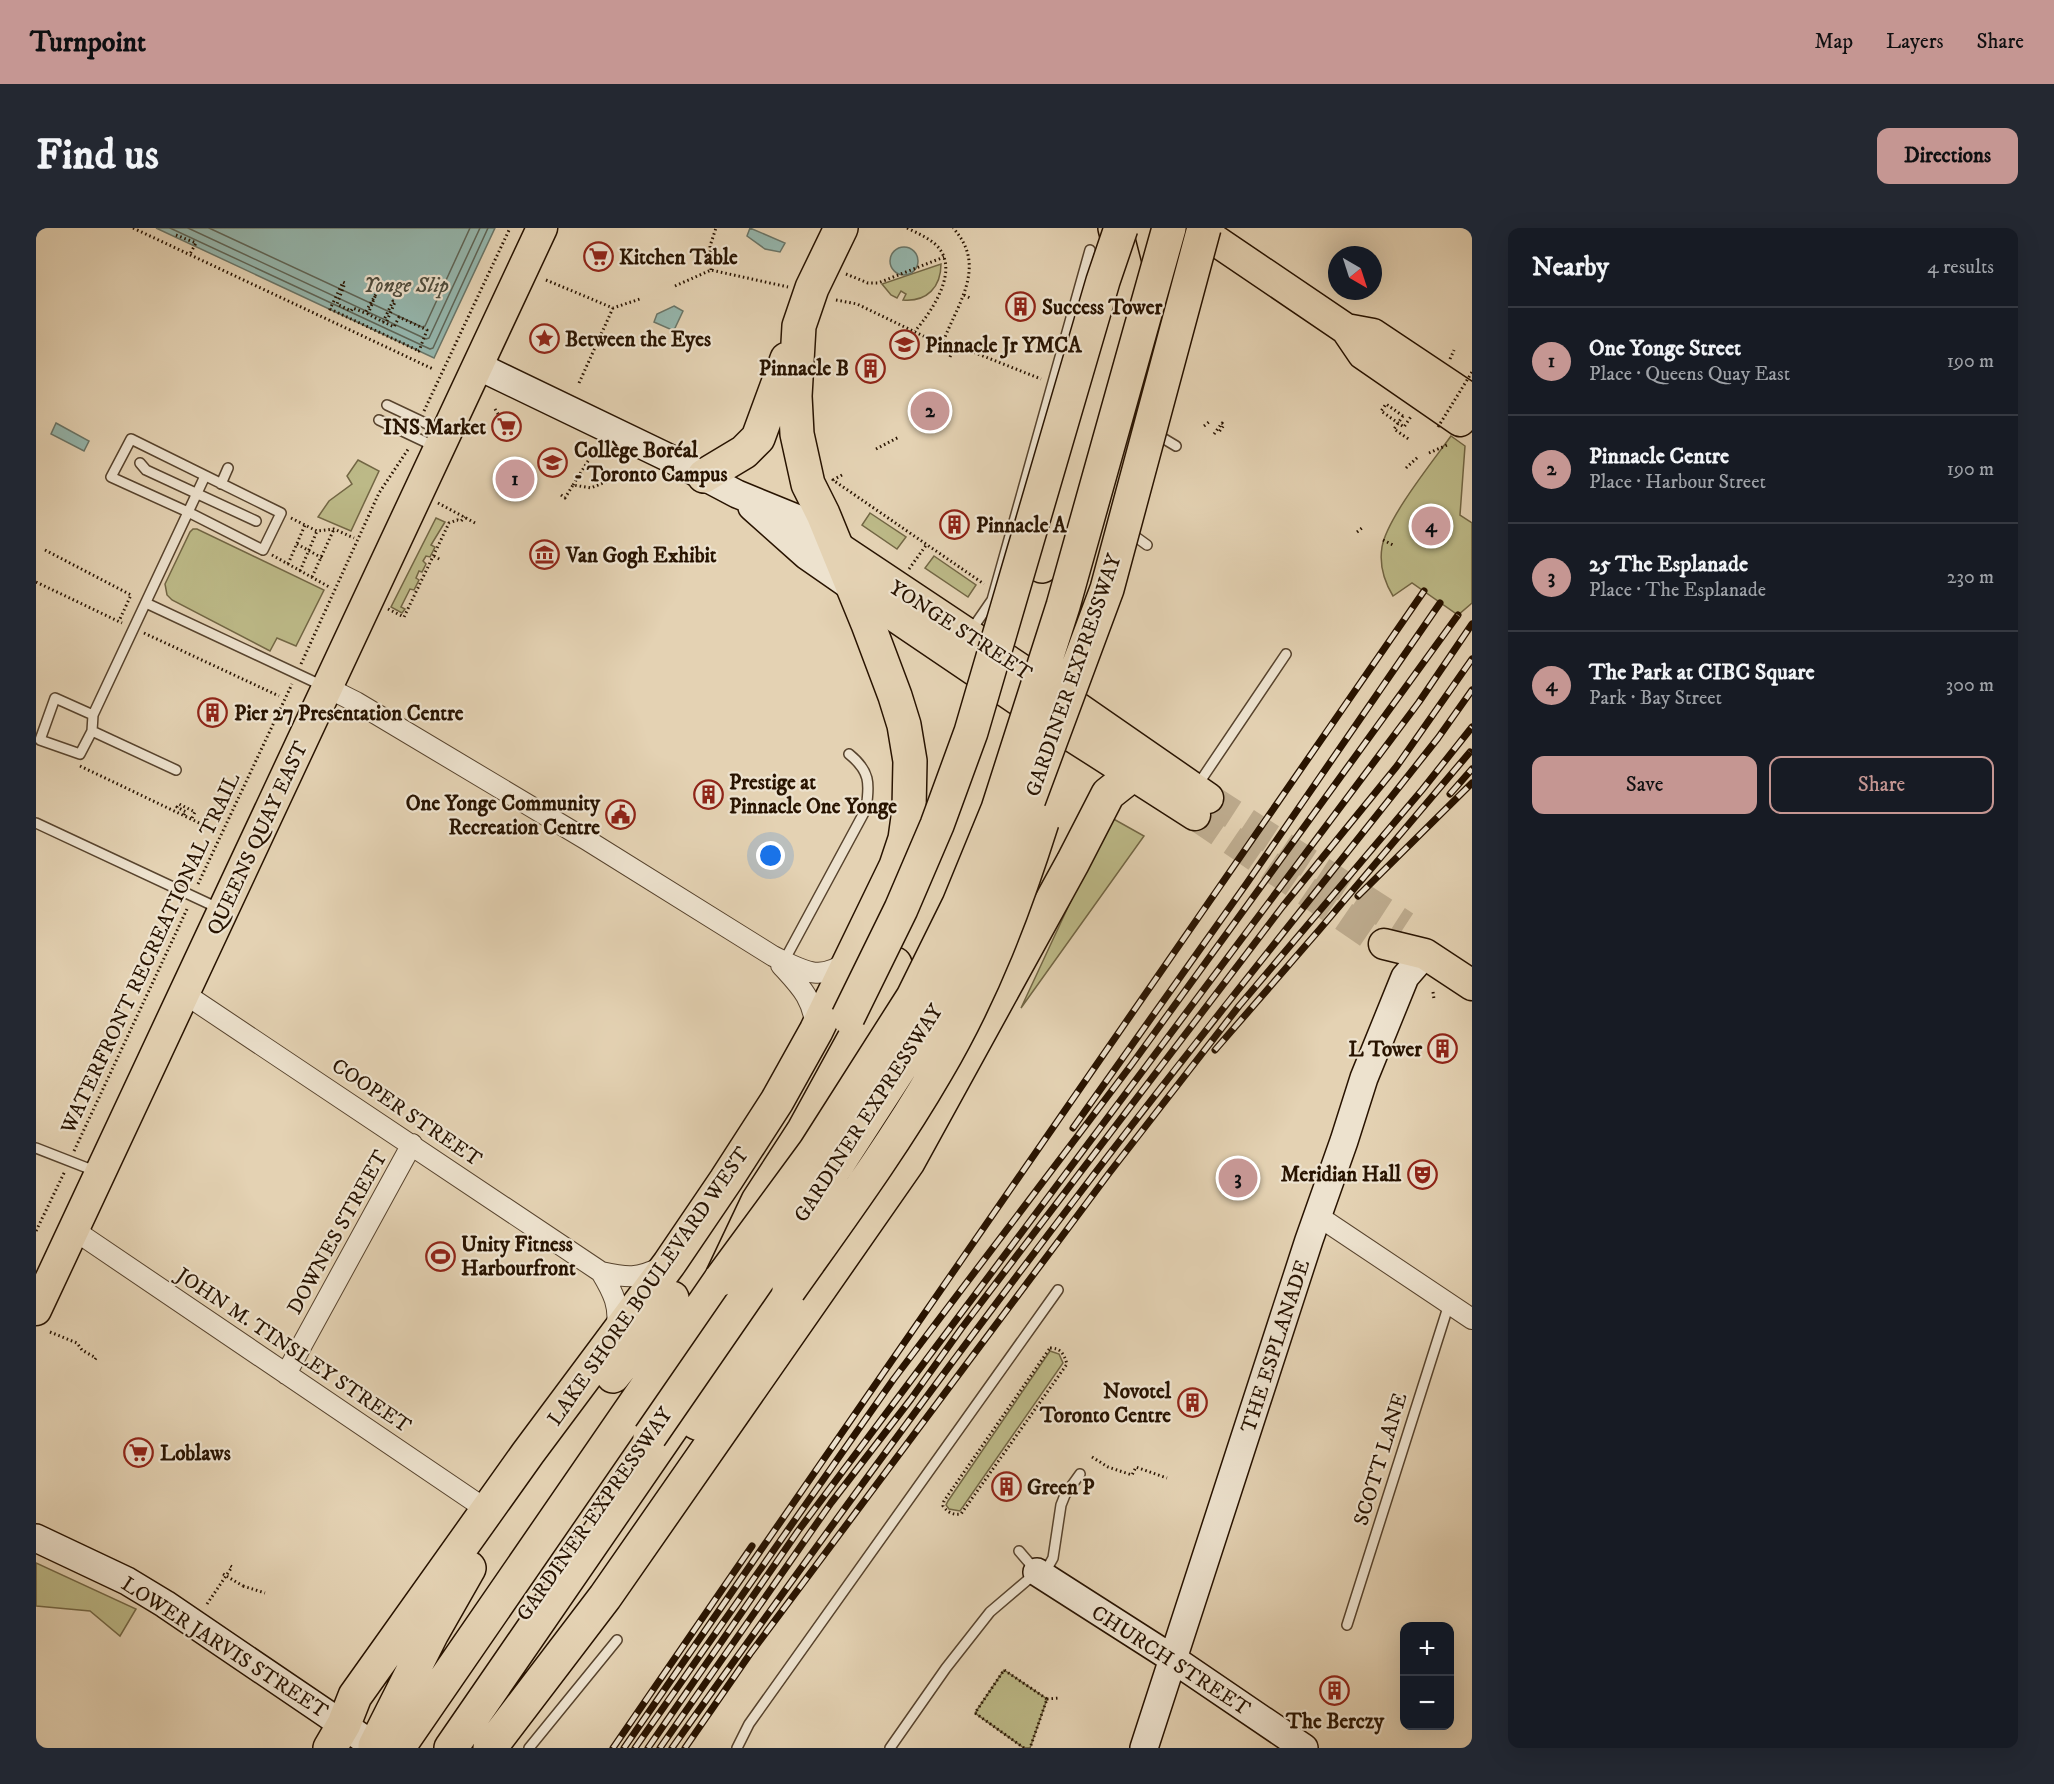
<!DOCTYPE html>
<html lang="en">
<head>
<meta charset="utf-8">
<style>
  body { margin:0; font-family:"IM FELL DW Pica",serif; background:#242831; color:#f1f3f6 }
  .controls { position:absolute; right:18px; bottom:18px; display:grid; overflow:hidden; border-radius:12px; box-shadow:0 6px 24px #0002 }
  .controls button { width:54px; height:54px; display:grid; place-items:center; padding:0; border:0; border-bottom:2px solid #363941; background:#171b24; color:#f1f3f6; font:30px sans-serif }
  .compass { position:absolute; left:1292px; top:18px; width:54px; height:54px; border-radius:50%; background:#171b24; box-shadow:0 6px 24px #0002; rotate:141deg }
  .you { position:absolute; left:735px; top:628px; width:21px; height:21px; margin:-15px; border:4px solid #fff; border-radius:50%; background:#1a73e8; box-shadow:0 0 0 9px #1a73e833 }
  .badge { display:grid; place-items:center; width:39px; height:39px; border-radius:50%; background:#c59692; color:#111; font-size:20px; font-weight:700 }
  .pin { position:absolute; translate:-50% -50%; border:3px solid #fff; box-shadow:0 2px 6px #0006 }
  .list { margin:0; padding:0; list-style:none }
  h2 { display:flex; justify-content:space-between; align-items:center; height:78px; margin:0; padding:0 24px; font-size:26px }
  h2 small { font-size:20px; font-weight:400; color:#9ea1a6 }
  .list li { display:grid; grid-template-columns:39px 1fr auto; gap:18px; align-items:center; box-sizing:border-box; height:108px; padding:0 24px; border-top:2px solid #363941 }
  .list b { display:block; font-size:22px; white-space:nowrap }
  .list p { margin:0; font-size:20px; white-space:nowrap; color:#9ea1a6 }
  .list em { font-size:20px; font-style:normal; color:#9ea1a6 }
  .actions { display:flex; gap:12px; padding:18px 24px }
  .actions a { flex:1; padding:14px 0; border:2px solid #c59692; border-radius:12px; text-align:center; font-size:21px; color:#c59692 }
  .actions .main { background:#c59692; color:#111 }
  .map { position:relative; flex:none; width:1436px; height:1520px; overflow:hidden; border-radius:12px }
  header { display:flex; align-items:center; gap:36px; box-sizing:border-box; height:84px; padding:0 30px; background:#c59692; color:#111 }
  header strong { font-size:28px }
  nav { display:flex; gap:33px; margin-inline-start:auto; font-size:21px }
  .intro { display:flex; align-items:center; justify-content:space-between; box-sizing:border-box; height:144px; padding:0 36px }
  h1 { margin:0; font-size:42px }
  .button { padding:15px 27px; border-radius:12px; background:#c59692; color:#111; font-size:21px; font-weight:700 }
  main { display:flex; gap:36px; padding:0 36px }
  aside { flex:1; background:#171b24; border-radius:12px; box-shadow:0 6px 24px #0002 }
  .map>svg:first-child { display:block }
</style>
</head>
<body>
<header>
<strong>Turnpoint</strong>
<nav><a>Map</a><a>Layers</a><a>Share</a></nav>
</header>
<div class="intro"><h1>Find us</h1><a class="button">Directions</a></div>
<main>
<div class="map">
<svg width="1436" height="1520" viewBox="0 0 1436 1520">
  <rect width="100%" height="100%" fill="#e4d2b3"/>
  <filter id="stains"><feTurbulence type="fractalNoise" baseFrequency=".00333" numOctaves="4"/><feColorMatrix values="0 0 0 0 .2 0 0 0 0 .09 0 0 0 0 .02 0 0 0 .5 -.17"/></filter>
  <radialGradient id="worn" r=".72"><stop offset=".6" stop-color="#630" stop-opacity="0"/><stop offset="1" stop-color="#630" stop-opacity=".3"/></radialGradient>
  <path fill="#bcb987" stroke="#726644" stroke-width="1.5" d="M 905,36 C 905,59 891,74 867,72 L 870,66 L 865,63 L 861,70 L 855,67 L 846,56 Z
    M 1415,208 L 1429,218 L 1424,287 L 1436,295 L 1436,375 L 1422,387 L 1376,355 L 1357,368 C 1348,353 1343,337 1346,319 C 1351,290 1397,233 1415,208 Z
    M 322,232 L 343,243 L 315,303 L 282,289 L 293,273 L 316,256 L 311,248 Z
    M 834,285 L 870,309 L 861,321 L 826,297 Z
    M 400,290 L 409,294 L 395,317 L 399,319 L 394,329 L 390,328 L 387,333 L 390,336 L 386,344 L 383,343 L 380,350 L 383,352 L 378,362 L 374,361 L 365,379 L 369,381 L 366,385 L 355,379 Z
    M 157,301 L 161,301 L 288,362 L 260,418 L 241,410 L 234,423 L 136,372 L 131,367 L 129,356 L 154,304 Z
    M 898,328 L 940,357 L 932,369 L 889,340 Z
    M 1074,589 L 1108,608 L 985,780 Z
    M 1014,1123 L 1023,1126 L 1027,1135 L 924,1283 L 913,1281 L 910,1277 L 912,1273 Z
    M 0,1335 L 100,1381 L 84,1408 L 54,1383 L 0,1378 Z
    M 968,1442 L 1011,1471 L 994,1520 L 988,1520 L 939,1485 Z"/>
  <path fill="#95b7ae" stroke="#697568" stroke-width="1.5" d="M 120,0 L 459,0 L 398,130 Z
    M 714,0 L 749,15 L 744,24 L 729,21 L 711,8 Z
    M854 33a14 14 0 1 1 28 0a14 14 0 1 1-28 0Z
    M 638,78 L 647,83 L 639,100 L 636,102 L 618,94 L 621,86 Z
    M 20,195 L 53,213 L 48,223 L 15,206 Z"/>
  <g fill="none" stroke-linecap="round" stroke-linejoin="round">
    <path stroke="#5e6557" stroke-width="1.5" d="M 134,0 L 394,121 L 397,120 L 452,0
      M 152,0 L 390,111 L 393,110 L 444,0
      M 173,0 L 386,99 L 389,98 L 434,0"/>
    <path stroke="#beac8f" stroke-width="30" stroke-dasharray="30 15" stroke-linecap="butt" d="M 1172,570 L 1369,698
      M 1159,587 L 1348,716"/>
    <defs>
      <path id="lane" d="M 351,177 L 406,203
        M 343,192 L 400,219
        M 1120,206 L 1140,218
        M 95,211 L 245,285 L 227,322 L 152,284 L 75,249 Z
        M 104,235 L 110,242 L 220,293
        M 185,256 L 192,240
        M 1093,304 L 1111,317
        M 110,375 L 287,458
        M 934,404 L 956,372 L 1054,22
        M 57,487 L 19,470 L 4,512 L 44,526 L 56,503 L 57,487 L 169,248
        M 56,503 L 140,542
        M 1161,558 L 1250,426
        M 0,595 L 182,680
        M 748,733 L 830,581 C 834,555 834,543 813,526
        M 0,920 L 59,943
        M 1008,1346 L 1017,1330 L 1025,1277 L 1029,1267 L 1044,1246
        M 1311,1397 L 1413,1076
        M 493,1520 L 581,1412
        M 701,1520 L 713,1496 L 1022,1062
        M 854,1520 L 910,1440 L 954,1384 L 1001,1344 L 983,1323"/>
      <path id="street" d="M 290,459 L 320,474 L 551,612 L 737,728 C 766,742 783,755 812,733
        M 745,737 C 765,759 777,770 780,801
        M 149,766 L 565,1044 C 592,1050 601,1051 626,1039
        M 1282,988 L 1436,1091
        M 38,1002 L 451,1282
        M 565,1044 C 577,1064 585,1079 580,1103
        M 250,1146 L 376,916"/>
      <path id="secondary" d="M 442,138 L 631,229 L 701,266 L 767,293 L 800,318
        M 716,279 L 771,328 L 817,360
        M 0,1310 L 91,1353 L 129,1376 L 341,1520
        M 1001,1344 L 1137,1431 L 1268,1520
        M 1108,1520 L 1273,1012 L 1308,913 L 1328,850 L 1369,749 L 1389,726"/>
      <path id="primary" d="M 1161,0 L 1310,101 L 1327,126 L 1424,193
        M 1310,101 L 1337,106 L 1436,172
        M 800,318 L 1019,464 L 1172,570
        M 817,360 L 1034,507 L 1159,587
        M 1348,716 L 1389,726 L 1436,757
        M 0,1082 L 506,0"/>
      <path id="highway" d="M 668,248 L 708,224 L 722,210 L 751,131
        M 1006,338 L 1048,203 L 1088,65 L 1089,39 L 1079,0
        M 1024,449 L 1064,313 L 1150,0
        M 577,1148 L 607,1111 L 636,1070
        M 661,1195 L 753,1062
        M 339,1518 L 396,1405 L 433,1340
        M 294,1520 L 308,1496 L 319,1468 L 492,1225 L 633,1036 L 690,952 L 741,873 L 780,803 L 860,638 L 869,611 L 873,582 L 874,533 L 868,497 L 859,468 L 832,396 L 787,286 L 772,256 L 761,206 L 759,168 L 763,98 L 776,60 L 805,0
        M 362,1520 L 685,1051 L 722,973 L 768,902 L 859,736
        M 415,1520 L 645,1186
        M 454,1520 L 569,1369 L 872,934 L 1037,634 L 1072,566 L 1096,547"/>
    </defs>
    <use href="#lane" stroke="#57432d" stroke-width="12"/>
    <use href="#street" stroke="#57432d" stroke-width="22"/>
    <use href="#secondary" stroke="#281300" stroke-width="30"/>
    <use href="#primary" stroke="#281300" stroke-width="33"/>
    <use href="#highway" stroke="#281300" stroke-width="36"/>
    <path stroke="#281300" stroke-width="3" stroke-dasharray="1.5 3" stroke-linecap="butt" d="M 97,0 L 397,141
      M 871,0 C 881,5 891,9 899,16 C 926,40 896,83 879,103
      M 140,7 L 160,15 L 154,26
      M 675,42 L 674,18 L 680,0
      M 810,46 L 832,55 L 842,55 L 908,29
      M 510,52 L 577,80 L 604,71
      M 639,58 L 675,42 L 752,59
      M 928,67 L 934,70
      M 800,72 L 821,76 L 906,117 L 937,124 L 1005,151
      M 906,117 C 920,77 953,39 917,0
      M 382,123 L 383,123 L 391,102 L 363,89 L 358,99 L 350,95 L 359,74 L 357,73 L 347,94 L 332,86 L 340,66 L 329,85 L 317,80 L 315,83 L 301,76 L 309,55 L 307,54 L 294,81 L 383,123
      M 914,129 L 918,120
      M 1414,131 L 1418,122
      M 543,155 L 577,80
      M 459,181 L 462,186
      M 388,183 L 474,0
      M 1367,188 L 1350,176 L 1345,183 L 1368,199 L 1376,187
      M 1367,188 L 1358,201 L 1374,212
      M 1168,198 L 1173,194
      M 1178,206 L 1186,195 L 1188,197 L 1183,204
      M 840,221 L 863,209
      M 1393,225 L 1411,217
      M 1370,240 L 1383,228
      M 806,247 L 797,252 L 948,356
      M 537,257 L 557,225
      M 525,267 L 529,270 L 537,257 L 555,260 L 596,243
      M 402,275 L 441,296
      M 255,290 L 281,303 L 298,301 L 318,310
      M 1321,304 L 1326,300
      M 1347,312 L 1357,317
      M 261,316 L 286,330
      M 9,322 L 95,367 L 83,393
      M 236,327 L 295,360
      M 398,328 L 405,332
      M 252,336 L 269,297
      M 873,341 L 891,316
      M 264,343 L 281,303
      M 276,349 L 298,301
      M 0,354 L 86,395
      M 352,381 L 368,389 L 413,295 L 421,292 L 425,293 L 429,289
      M 108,405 L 243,468
      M 265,436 L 343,265 L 373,220
      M 44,538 L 180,603
      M 148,587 L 150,584 L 141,579 L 143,576 L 159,584 L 156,590
      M 162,656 L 256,456
      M 1397,764 L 1398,771
      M 38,923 L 152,679
      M 0,1003 L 29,943
      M 14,1104 L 41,1115 L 46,1122 L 60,1130 L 58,1133
      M 1014,1120 C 1025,1120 1028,1126 1031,1136 L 925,1286 C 917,1287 912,1285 907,1278 L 908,1273 Z
      M 1056,1229 L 1072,1239 L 1096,1247 L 1100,1239 L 1131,1250
      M 207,1358 L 229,1365
      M 171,1376 L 196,1339 L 193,1337
      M 1011,1471 L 1023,1470
      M 988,1520 L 939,1485 L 968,1442 L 1011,1471 L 994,1520"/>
    <use href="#lane" stroke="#ede2ce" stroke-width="9"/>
    <use href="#street" stroke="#ede2ce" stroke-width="20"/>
    <use href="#secondary" stroke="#ede2ce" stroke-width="27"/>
    <use href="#primary" stroke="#e4d2b3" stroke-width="30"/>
    <use href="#highway" stroke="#e4d2b3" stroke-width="33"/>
    <defs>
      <path id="rail" d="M 1414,566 L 1436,541
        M 1322,668 L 1436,555
        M 1179,822 L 1284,701 L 1434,524
        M 1037,900 L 1211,655 L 1404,375
        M 577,1520 L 716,1318
        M 588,1520 L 1388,363
        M 599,1520 L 857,1152 L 1096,836 L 1422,387
        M 612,1520 L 762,1303 L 1383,474 L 1436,396
        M 624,1520 L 795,1275 L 875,1171 L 925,1101 L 1247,678 L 1361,538 L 1436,431
        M 636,1520 C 769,1333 904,1148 1043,966 C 1160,812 1282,662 1402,510 L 1436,462
        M 649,1520 L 714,1426 L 1074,944 L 1203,778 L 1386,562 L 1436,499"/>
    </defs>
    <use href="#rail" stroke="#281300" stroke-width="7"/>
    <use href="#rail" stroke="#ede2ce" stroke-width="4.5" stroke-dasharray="14" stroke-linecap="butt"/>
    <defs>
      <path id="highway-bridge" d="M 812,789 L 865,681 L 901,597 L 935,504 L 1067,53 L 1085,0
        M 685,1051 L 779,923 L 877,769 L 923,676 L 962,581 L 1027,378 L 1133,0
        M 753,1062 C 804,990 857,918 901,842 C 947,764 979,679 1006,594
        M 614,1208 L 801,937 L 898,787 L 974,622 L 1071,361 L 1168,0"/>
    </defs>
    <use href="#highway-bridge" stroke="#281300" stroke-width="36" stroke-linecap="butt"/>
    <path stroke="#281300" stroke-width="3" stroke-dasharray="1.5 3" stroke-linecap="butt" d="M 1402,199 L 1436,144
      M 187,1346 L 207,1358"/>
    <use href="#highway-bridge" stroke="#e4d2b3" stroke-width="33"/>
  </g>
  <defs>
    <symbol id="supermarket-ring" viewBox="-11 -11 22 22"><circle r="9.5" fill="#ede2ce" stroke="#8f2418" stroke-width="1.5"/><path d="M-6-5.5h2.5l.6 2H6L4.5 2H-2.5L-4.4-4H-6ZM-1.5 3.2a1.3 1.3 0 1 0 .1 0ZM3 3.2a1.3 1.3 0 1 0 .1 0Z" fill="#8f2418"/></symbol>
    <symbol id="building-ring" viewBox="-11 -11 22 22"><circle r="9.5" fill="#ede2ce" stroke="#8f2418" stroke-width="1.5"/><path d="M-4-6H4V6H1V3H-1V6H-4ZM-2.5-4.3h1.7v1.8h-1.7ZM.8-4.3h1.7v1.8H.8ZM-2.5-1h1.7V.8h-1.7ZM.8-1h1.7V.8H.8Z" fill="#8f2418"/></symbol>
    <symbol id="sight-ring" viewBox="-11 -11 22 22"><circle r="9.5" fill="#ede2ce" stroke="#8f2418" stroke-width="1.5"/><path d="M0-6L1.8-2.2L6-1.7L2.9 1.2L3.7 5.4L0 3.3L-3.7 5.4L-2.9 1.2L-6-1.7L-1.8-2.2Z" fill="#8f2418"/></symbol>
    <symbol id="school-ring" viewBox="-11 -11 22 22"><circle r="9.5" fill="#ede2ce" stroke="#8f2418" stroke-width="1.5"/><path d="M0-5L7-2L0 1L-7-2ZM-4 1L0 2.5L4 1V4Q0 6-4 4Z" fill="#8f2418"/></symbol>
    <symbol id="university-ring" viewBox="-11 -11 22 22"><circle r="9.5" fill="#ede2ce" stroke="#8f2418" stroke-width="1.5"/><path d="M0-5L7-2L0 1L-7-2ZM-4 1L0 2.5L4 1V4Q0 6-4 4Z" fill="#8f2418"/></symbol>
    <symbol id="museum-ring" viewBox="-11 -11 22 22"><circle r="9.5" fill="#ede2ce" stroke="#8f2418" stroke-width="1.5"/><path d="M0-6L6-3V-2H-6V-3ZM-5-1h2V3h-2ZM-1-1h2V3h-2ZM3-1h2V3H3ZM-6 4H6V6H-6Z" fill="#8f2418"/></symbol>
    <symbol id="civic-ring" viewBox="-11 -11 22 22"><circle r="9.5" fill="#ede2ce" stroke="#8f2418" stroke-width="1.5"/><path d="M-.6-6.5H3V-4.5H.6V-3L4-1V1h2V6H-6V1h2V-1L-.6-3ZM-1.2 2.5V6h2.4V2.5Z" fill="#8f2418"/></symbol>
    <symbol id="theatre-ring" viewBox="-11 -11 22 22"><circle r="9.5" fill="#ede2ce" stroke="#8f2418" stroke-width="1.5"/><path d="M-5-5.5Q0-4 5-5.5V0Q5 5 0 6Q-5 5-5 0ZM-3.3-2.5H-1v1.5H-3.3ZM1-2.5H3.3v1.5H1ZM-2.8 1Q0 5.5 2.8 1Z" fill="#8f2418"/></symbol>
    <symbol id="stadium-ring" viewBox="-11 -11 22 22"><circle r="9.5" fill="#ede2ce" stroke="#8f2418" stroke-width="1.5"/><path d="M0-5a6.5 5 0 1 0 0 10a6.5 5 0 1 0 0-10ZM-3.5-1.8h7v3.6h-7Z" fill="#8f2418"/></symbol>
  </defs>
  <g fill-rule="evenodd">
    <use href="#supermarket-ring" x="546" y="12" width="33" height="33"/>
    <use href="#building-ring" x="968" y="62" width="33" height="33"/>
    <use href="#sight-ring" x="492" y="94" width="33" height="33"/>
    <use href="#school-ring" x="852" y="100" width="33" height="33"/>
    <use href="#building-ring" x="818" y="124" width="33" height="33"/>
    <use href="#supermarket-ring" x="454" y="182" width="33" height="33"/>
    <use href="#university-ring" x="500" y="218" width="33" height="33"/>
    <use href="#building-ring" x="902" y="280" width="33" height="33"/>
    <use href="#museum-ring" x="492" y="310" width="33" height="33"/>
    <use href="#building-ring" x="160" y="468" width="33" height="33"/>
    <use href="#building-ring" x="656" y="550" width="33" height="33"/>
    <use href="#civic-ring" x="568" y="570" width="33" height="33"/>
    <use href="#building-ring" x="1390" y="804" width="33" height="33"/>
    <use href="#theatre-ring" x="1370" y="930" width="33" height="33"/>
    <use href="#stadium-ring" x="388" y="1012" width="33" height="33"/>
    <use href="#building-ring" x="1140" y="1158" width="33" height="33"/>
    <use href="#supermarket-ring" x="86" y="1208" width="33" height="33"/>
    <use href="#building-ring" x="954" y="1242" width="33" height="33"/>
    <use href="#building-ring" x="1282" y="1446" width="33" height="33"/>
  </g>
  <g text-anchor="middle" stroke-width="4.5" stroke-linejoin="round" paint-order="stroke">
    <g font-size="21" font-weight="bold" fill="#281300" stroke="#ede2ce" text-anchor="start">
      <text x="583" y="36">Kitchen Table</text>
      <text x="1006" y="86">Success Tower</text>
      <text x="529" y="118">Between the Eyes</text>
      <text x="889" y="124">Pinnacle Jr YMCA</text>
      <text x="813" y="147" text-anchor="end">Pinnacle B</text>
      <text x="450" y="206" text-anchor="end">INS Market</text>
      <text x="538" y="229">Collège Boréal<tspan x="538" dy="24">- Toronto Campus</tspan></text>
      <text x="940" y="304">Pinnacle A</text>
      <text x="530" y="334">Van Gogh Exhibit</text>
      <text x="198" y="492">Pier 27 Presentation Centre</text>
      <text x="693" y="561">Prestige at<tspan x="693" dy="24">Pinnacle One Yonge</tspan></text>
      <text x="564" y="582" text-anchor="end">One Yonge Community<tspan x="564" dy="24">Recreation Centre</tspan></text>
      <text x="1386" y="828" text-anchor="end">L Tower</text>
      <text x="1365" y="953" text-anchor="end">Meridian Hall</text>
      <text x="425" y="1023">Unity Fitness<tspan x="425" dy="24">Harbourfront</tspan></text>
      <text x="1135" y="1170" text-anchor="end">Novotel<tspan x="1135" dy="24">Toronto Centre</tspan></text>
      <text x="124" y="1232">Loblaws</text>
      <text x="991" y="1266">Green P</text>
      <text x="1299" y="1500" text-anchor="middle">The Berczy</text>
    </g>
    <g font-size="21" fill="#281300" stroke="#ede2ce">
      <text transform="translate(925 402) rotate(33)" y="7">YONGE STREET</text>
      <text transform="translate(1037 447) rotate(-71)" y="7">GARDINER EXPRESSWAY</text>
      <text transform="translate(221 610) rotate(-65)" y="7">QUEENS QUAY EAST</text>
      <text transform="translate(114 725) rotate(-65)" y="7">WATERFRONT RECREATIONAL TRAIL</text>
      <text transform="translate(371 884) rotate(34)" y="7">COOPER STREET</text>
      <text transform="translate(832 885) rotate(-57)" y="7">GARDINER EXPRESSWAY</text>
      <text transform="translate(301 1004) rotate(-61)" y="7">DOWNES STREET</text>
      <text transform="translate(612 1058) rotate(-55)" y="7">LAKE SHORE BOULEVARD WEST</text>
      <text transform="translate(1239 1118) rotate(-72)" y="7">THE ESPLANADE</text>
      <text transform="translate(258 1122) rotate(34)" y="7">JOHN M. TINSLEY STREET</text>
      <text transform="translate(1344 1231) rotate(-73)" y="7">SCOTT LANE</text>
      <text transform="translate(558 1286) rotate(-55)" y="7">GARDINER EXPRESSWAY</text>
      <text transform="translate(189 1419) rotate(33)" y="7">LOWER JARVIS STREET</text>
      <text transform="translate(1135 1432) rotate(33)" y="7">CHURCH STREET</text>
    </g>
    <g font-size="22" font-style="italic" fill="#4e4c3d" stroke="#ede2ce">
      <text x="370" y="64">Yonge Slip</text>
    </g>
  </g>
  <rect width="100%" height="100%" filter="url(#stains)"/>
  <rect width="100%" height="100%" fill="url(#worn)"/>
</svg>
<div class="controls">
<button>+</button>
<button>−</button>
</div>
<svg class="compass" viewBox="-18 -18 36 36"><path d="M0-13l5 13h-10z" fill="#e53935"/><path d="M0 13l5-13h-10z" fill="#9ea1a6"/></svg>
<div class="you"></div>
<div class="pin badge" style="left:479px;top:251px">1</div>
<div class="pin badge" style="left:894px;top:183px">2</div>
<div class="pin badge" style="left:1202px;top:950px">3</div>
<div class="pin badge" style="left:1395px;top:298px">4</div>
</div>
<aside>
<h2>Nearby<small>4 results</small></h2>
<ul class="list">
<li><span class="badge">1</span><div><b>One Yonge Street</b><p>Place · Queens Quay East</p></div><em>190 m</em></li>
<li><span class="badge">2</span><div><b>Pinnacle Centre</b><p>Place · Harbour Street</p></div><em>190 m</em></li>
<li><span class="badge">3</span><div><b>25 The Esplanade</b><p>Place · The Esplanade</p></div><em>230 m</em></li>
<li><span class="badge">4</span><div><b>The Park at CIBC Square</b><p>Park · Bay Street</p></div><em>300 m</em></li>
</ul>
<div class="actions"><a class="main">Save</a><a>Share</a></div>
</aside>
</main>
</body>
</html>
